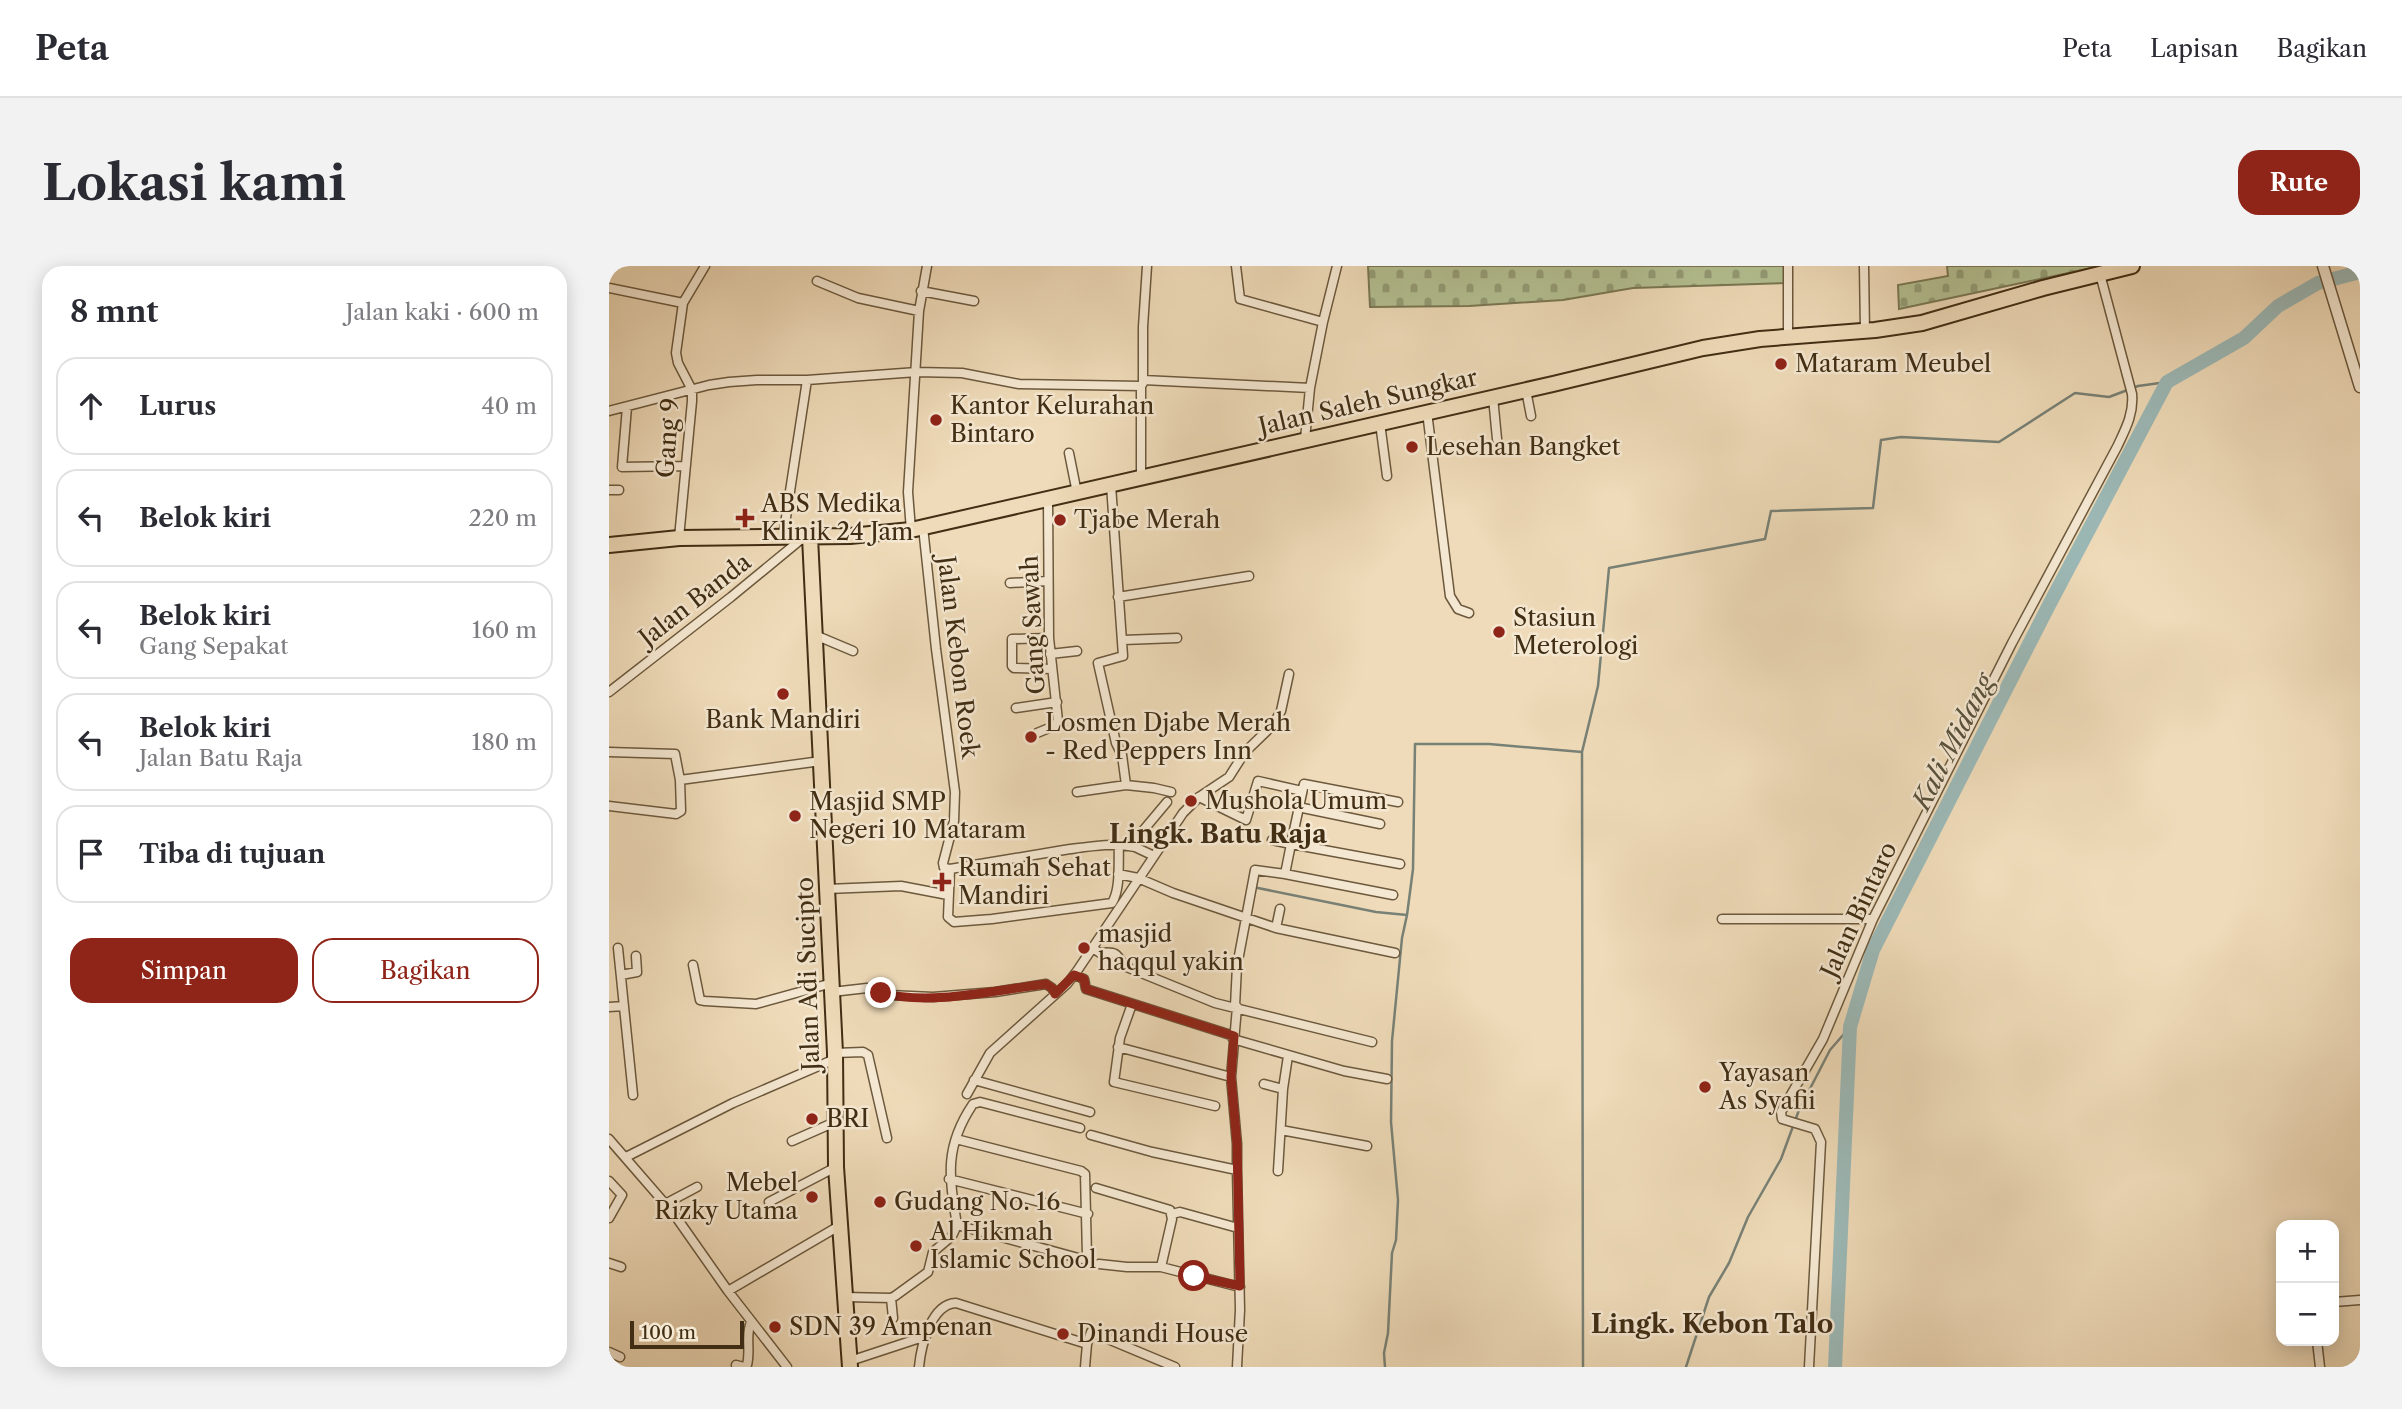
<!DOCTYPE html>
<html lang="id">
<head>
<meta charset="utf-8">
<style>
  body { margin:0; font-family:"Libre Caslon Text",serif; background:#f2f2f3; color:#2b2b33 }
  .controls { position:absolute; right:21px; bottom:21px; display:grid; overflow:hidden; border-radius:14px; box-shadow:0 4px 18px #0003 }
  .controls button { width:63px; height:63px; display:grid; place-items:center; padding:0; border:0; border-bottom:2px solid #e1e1e2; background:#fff; color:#2b2b33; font:35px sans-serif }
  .scale { position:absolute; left:21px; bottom:18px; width:114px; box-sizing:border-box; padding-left:7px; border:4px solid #412e14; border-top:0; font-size:19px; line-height:24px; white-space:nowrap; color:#412e14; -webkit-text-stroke:5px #f5e8d2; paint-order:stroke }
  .stop { position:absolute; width:21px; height:21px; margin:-16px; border:5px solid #8f2418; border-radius:50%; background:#fff }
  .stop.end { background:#8f2418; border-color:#fff; box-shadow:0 2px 7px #0008 }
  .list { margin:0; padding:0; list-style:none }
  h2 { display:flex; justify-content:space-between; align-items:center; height:91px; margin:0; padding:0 28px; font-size:30px }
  h2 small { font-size:23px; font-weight:400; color:#7c7c81 }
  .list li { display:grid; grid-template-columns:46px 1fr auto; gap:21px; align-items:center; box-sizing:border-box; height:98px; margin:0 14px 14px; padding:0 14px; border:2px solid #e1e1e2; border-radius:21px }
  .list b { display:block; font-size:26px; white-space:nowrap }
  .list p { margin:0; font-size:23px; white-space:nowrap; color:#7c7c81 }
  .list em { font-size:23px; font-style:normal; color:#7c7c81 }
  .actions { display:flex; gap:14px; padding:21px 28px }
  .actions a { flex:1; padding:16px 0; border:2px solid #8f2418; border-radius:21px; text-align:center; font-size:24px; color:#8f2418 }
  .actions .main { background:#8f2418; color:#fff }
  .icon { flex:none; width:38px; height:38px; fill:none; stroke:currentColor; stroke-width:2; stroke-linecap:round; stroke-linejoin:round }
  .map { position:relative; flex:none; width:1751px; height:1101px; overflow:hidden; border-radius:21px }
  header { display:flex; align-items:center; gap:42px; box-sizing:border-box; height:98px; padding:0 35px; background:#fff; border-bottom:2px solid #e1e1e2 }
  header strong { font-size:33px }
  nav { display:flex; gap:38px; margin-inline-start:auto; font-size:24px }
  .intro { display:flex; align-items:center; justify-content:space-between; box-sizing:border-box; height:168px; padding:0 42px }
  h1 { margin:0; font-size:49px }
  .button { padding:18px 32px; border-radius:21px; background:#8f2418; color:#fff; font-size:24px; font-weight:700 }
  main { display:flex; gap:42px; padding:0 42px }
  aside { flex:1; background:#fff; border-radius:21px; box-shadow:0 4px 18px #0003 }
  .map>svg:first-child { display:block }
</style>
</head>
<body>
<header>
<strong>Peta</strong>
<nav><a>Peta</a><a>Lapisan</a><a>Bagikan</a></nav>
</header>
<div class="intro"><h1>Lokasi kami</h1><a class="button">Rute</a></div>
<main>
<aside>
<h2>8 mnt<small>Jalan kaki · 600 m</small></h2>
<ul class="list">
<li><svg class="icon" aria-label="ahead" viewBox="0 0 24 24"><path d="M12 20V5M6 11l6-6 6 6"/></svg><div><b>Lurus</b></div><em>40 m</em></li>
<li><svg class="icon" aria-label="left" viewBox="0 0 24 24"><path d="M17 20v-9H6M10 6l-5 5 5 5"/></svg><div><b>Belok kiri</b></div><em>220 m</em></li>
<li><svg class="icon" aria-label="left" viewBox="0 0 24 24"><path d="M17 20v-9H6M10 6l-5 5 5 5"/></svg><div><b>Belok kiri</b><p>Gang Sepakat</p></div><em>160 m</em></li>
<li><svg class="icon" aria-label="left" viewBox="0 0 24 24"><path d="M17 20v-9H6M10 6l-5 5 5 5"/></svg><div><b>Belok kiri</b><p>Jalan Batu Raja</p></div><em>180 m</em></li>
<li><svg class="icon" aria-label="arrive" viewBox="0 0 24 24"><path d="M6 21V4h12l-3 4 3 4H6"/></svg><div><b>Tiba di tujuan</b></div></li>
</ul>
<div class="actions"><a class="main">Simpan</a><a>Bagikan</a></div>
</aside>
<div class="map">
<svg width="1751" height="1101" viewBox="0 0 1751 1101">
  <defs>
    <pattern id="cemetery-stones" width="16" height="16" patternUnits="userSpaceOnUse" patternTransform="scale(1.75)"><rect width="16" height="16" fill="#b4c193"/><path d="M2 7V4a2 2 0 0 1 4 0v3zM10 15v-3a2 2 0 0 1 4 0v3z" fill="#949d77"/></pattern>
  </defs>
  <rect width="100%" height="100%" fill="#efdbb9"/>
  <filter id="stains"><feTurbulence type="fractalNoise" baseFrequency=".00286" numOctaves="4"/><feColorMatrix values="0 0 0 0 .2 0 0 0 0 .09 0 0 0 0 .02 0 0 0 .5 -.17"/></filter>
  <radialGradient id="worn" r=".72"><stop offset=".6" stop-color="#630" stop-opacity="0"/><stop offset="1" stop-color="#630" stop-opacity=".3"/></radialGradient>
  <path fill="url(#cemetery-stones)" stroke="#7a7854" stroke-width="2" d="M 759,0 L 1179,0 L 1179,17 L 1024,22 L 954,34 L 860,40 L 761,41 Z
    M 1338,0 L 1492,0 L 1290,43 L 1289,19 L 1339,10 Z"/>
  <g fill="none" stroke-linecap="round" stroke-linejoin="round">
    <path stroke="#788176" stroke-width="2.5" d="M 644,621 L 767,646 L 798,649 L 804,603 L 806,478 L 880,478 L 973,486
      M 776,1101 L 775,1087 L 779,1067 L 783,987 L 787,974 L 789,934 L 782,856 L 783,775 L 793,672 L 798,649
      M 974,1101 L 973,486 L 989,420 L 1000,302 L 1156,273 L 1162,245 L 1264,242 L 1272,174 L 1292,171 L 1390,176 L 1466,127 L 1500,131 L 1529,120 L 1558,116
      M 1077,1101 L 1100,1031 L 1120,997 L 1139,951 L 1172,893 L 1190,844 L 1221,784 L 1241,761"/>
    <path stroke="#9cb9b7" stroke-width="14" d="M 1226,1101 L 1241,761 L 1264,684 L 1440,339 L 1558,116 L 1635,72 L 1669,40 L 1709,17 L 1751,6"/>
    <defs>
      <path id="minor" d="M 627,0 L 631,33 L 714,56
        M 1179,0 L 1179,71
        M 1255,0 L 1256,65
        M 208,15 L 249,32 L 310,45
        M 0,22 L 74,37
        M 312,25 L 365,35
        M 534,114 L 701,122
        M 917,124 L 922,150
        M 884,131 L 888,173
        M 18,141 L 13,201 L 76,200
        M 0,145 L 100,119 L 120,116 L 148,114 L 198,114 L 308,106 L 353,107 L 410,118 L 532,120
        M 818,146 L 841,330 L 849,343 L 860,347
        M 771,157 L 778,210
        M 696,173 L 701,122 L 714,56 L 728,0
        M 460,187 L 468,227
        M 532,211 L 532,120 L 534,117 L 534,61 L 538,0
        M 0,224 L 10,224
        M 314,261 L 327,383 L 346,526 L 345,555 L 334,597 L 335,602 L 341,603
        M 302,264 L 299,226 L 310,45 L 318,0
        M 174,271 L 198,114
        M 70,272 L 83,135 L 83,124 L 69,97 L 67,87 L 74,37 L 96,0
        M 401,317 L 439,315
        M 509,331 L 640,310
        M 206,369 L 244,385
        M 440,372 L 403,373 L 403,400 L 405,402 L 443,403
        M 514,374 L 568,372
        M 441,388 L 468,385
        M 0,426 L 122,331 L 195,271
        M 407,442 L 448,436
        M 428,467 L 445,460 L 449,455 L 440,372 L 439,234
        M 0,486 L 66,488 L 71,514 L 72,545 L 67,548 L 0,540
        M 71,514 L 212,495
        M 517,519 L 545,522 L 562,526
        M 468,526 L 517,519 L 513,489 L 507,477 L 489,397 L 514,390 L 502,219
        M 590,531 L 637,554 L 649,515 L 693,525
        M 689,541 L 771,558
        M 663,574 L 682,578 L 695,518 L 789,536
        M 510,579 C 509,597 512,622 503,637 L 383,653 L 345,656 L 339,651 L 341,603 C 379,597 417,590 455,584 C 478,581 503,576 526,581 L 532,567 L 558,536
        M 526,581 L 545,590
        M 509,608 L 529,612 L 564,627 L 667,662 L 786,687
        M 676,608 L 784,629
        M 218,623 L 292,620 L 339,629
        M 1113,653 L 1264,653
        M 667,662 L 671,643
        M 9,682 L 24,829
        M 485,683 L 491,687 C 506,685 508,687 515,700 L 606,737 L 763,776
        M 84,699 L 91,734 L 96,735 L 147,738 L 223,717
        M 12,709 L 28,706 L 27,690
        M 465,709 L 475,713 L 477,723 L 625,770
        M 223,726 L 258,722 L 280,729 L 324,731 L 386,726 L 437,718 L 443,722 L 446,728
        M 523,738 L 511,772 L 505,816 L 606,840
        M 626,740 L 628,700 L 646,604 L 676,608 L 682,578 L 791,598
        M 0,741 L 15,740
        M 628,741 L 622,811 L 628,878 L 628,904
        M 624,773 L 735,805 L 778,813
        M 509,781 L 622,811
        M 226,787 L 254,786 L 259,789 L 278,872
        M 365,814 L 481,846
        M 655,818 L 674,823
        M 358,828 L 381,787 L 458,718 L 468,705 L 574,547 L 590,531 L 620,511 L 636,486 L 663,460 L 672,445 L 680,408
        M 672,864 L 758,880
        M 482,869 L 543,886 L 628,904 L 631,1044 L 628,1101
        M 0,873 L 65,948 L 119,1025 L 178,1101
        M 347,873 L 472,905 L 476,908 L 478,990 L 473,993 L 348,959
        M 183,875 L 226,856
        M 17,891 L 124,837 L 226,793
        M 669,905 L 674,823 L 679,790
        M 340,913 L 479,948
        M 0,915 L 13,929 L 0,952
        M 487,922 L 561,944 L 563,953 L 552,1001 L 631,1021
        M 160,936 L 227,901
        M 56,938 L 88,921
        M 563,948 L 571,946 L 629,962
        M 0,997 L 12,1001
        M 490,998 L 518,1001 L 552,1001
        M 119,1025 L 230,960
        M 236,1031 L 282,1032 L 286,1030 L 319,1006 L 324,986 L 343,970 L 348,959 C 340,910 335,881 364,838 L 371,836 L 471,862
        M 282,1032 L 284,1052
        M 1725,1036 L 1751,1034
        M 1708,1075 L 1711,1101
        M 0,1086 L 11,1091
        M 241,1095 L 317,1070
        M 127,1099 L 135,1101 L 138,1099 C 142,1084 136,1069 142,1056
        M 310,1101 C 312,1080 322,1038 347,1037 L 478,1078
        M 476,1101 L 478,1078 L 482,1066 L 566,1101
        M 1200,1101 L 1212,876 L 1206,863 L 1173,853 L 1172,846 L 1214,773 L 1264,653 L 1403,377 L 1508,181 C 1516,164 1525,148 1523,128 L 1491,8"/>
      <path id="tertiary" d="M 1714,0 L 1751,121"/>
      <path id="trunk" d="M 201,271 L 226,787 L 227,901 L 241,1101
        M 0,279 L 70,272 L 241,270 L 302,264 L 944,118 L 1094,82 L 1151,73 L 1266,64 L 1313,57 L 1434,22 L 1523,0"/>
    </defs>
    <use href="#minor" stroke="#6c593d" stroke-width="11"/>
    <use href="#tertiary" stroke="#6c593d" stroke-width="13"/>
    <use href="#trunk" stroke="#412e14" stroke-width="18"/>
    <use href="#minor" stroke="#f5e8d2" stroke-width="8"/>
    <use href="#tertiary" stroke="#f5e8d2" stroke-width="10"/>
    <use href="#trunk" stroke="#efdbb9" stroke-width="14"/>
  </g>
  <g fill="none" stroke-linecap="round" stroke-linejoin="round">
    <path stroke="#8f2418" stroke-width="9" d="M 272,727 C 322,740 386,724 437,718 L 443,722 L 446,728 L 465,709 L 475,713 L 477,723 L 625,770 L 622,811 L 628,878 L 631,1020 L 585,1010"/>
  </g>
  <g fill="#8f2418" stroke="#f5e8d2" stroke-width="2.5">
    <circle cx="1172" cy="98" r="7"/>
    <circle cx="327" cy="154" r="7"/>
    <circle cx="803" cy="181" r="7"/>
    <path d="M132.5 241.5h7v7h7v7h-7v7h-7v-7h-7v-7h7z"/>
    <circle cx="451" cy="254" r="7"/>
    <circle cx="890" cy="366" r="7"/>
    <circle cx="174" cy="428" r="7"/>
    <circle cx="422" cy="471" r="7"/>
    <circle cx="582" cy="535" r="7"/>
    <circle cx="186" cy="550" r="7"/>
    <path d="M329.5 605.5h7v7h7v7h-7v7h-7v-7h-7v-7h7z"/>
    <circle cx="475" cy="682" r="7"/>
    <circle cx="1096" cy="821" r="7"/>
    <circle cx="203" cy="853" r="7"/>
    <circle cx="203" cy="931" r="7"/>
    <circle cx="271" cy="936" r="7"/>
    <circle cx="307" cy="980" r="7"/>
    <circle cx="166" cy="1061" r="7"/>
    <circle cx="454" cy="1068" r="7"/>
  </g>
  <g text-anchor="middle" stroke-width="5" stroke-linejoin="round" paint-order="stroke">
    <g font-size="24" fill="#412e14" stroke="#f5e8d2" text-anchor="start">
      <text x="1186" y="106">Mataram Meubel</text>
      <text x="341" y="148">Kantor Kelurahan<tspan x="341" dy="28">Bintaro</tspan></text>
      <text x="817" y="189">Lesehan Bangket</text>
      <text x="152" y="246">ABS Medika<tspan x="152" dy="28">Klinik 24 Jam</tspan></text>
      <text x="465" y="262">Tjabe Merah</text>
      <text x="904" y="360">Stasiun<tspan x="904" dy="28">Meterologi</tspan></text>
      <text x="174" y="462" text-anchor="middle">Bank Mandiri</text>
      <text x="436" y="465">Losmen Djabe Merah<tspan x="436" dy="28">- Red Peppers Inn</tspan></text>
      <text x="596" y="543">Mushola Umum</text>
      <text x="200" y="544">Masjid SMP<tspan x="200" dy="28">Negeri 10 Mataram</tspan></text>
      <text x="349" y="610">Rumah Sehat<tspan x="349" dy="28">Mandiri</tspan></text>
      <text x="489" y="676">masjid<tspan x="489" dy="28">haqqul yakin</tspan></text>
      <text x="1110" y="815">Yayasan<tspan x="1110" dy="28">As Syafii</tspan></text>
      <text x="217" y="861">BRI</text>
      <text x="189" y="925" text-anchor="end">Mebel<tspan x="189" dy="28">Rizky Utama</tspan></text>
      <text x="285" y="944">Gudang No. 16</text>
      <text x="321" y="974">Al Hikmah<tspan x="321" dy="28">Islamic School</tspan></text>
      <text x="180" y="1069">SDN 39 Ampenan</text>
      <text x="468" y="1076">Dinandi House</text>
    </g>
    <g font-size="24" fill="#412e14" stroke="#f5e8d2">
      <text transform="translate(759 136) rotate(-13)" y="8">Jalan Saleh Sungkar</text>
      <text transform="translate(59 172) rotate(-86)" y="8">Gang 9</text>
      <text transform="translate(86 334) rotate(-38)" y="8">Jalan Banda</text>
      <text transform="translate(424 359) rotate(-93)" y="8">Gang Sawah</text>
      <text transform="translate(349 391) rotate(83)" y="8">Jalan Kebon Roek</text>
      <text transform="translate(1250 644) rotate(-65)" y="8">Jalan Bintaro</text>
      <text transform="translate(199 708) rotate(-92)" y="8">Jalan Adi Sucipto</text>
    </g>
    <g font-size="26" font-style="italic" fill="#58513d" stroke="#f5e8d2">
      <text transform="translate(1344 476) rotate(-63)" y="9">Kali Midang</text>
    </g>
    <g font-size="26" font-weight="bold" fill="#412e14" stroke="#f5e8d2">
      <text x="609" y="577">Lingk. Batu Raja</text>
      <text x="1103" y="1067">Lingk. Kebon Talo</text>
    </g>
  </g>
  <rect width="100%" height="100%" filter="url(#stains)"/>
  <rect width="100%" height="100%" fill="url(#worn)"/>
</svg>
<div class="controls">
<button>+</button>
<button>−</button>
</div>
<div class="scale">100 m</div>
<div class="stop" style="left:585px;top:1010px"></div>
<div class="stop end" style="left:272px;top:727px"></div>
</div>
</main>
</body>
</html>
